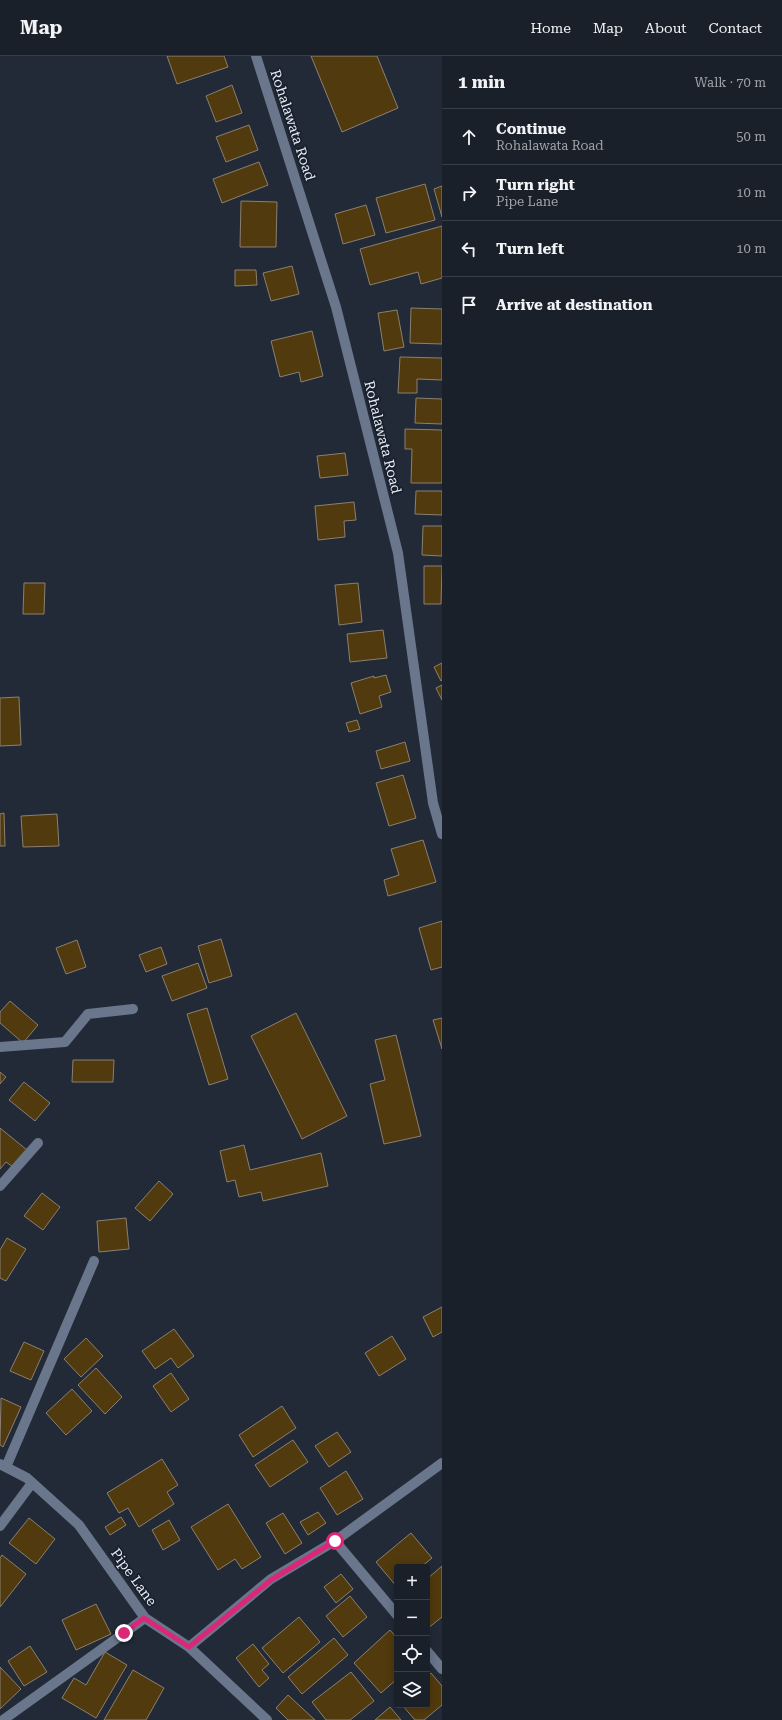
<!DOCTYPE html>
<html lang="en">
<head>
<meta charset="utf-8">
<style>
  body { margin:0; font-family:"Roboto Serif",serif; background:#232831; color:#f1f3f6 }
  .controls { position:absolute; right:12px; bottom:12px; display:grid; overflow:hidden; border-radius:4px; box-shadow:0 2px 10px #0003 }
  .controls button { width:36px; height:36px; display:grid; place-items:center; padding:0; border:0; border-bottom:1px solid #383e46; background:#1a2029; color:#f1f3f6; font:20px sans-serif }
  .stop { position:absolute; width:12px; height:12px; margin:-9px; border:3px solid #db2777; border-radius:50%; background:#fff }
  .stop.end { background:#db2777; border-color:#fff; box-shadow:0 1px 4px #0008 }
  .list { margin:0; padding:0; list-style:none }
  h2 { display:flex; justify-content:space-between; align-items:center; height:52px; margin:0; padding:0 16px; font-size:17px }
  h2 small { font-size:13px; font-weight:400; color:#9fa3a8 }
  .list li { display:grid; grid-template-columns:26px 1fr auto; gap:12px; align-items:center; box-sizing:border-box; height:56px; padding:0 16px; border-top:1px solid #383e46 }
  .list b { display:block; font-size:15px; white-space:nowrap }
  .list p { margin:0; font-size:13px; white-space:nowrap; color:#9fa3a8 }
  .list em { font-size:13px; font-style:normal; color:#9fa3a8 }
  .icon { flex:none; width:22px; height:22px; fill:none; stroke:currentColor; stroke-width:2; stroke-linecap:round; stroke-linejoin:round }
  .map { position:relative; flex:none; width:442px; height:1664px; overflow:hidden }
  header { display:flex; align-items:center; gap:24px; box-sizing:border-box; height:56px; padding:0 20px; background:#1a2029; border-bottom:1px solid #383e46 }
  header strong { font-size:19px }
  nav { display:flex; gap:22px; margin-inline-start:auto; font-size:14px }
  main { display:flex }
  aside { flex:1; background:#1a2029 }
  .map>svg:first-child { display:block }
</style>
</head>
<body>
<header>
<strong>Map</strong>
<nav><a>Home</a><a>Map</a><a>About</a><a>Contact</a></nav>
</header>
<main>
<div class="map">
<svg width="442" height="1664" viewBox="0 0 442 1664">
  <rect width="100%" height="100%" fill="#222a37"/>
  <path fill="#513a0d" stroke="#8b8070" d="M 167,0 L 224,0 L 228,11 L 177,28 Z
    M 311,0 L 377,0 L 398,52 L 342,76 Z
    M 232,29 L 242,57 L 216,66 L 206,40 Z
    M 249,69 L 258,94 L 226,106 L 216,81 Z
    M 259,106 L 268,129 L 222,147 L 213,123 Z
    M 425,128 L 435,164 L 386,177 L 376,142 Z
    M 442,130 L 442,161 L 434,133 Z
    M 241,145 L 277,146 L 276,191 L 240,191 Z
    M 366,149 L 375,179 L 343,188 L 335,158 Z
    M 442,170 L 442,222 L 421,228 L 418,216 L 370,229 L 360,193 Z
    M 292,210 L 299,238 L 271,245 L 263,217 Z
    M 235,214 L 256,214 L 257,229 L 235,230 Z
    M 411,252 L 442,253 L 442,288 L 410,287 Z
    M 397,254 L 404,291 L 384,295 L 378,257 Z
    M 312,275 L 323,320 L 301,326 L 299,316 L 280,321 L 271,285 Z
    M 400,301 L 442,302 L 442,324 L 417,323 L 417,337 L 398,337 Z
    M 416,342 L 442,343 L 442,368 L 415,367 Z
    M 405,373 L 442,374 L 442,427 L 411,427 L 412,393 L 405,393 Z
    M 345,397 L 348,419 L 320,422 L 317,400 Z
    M 416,435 L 442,435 L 442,459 L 415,458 Z
    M 354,446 L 356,464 L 344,465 L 345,481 L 318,484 L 315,450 Z
    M 423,470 L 442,470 L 442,500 L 422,499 Z
    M 424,510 L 442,510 L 441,548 L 424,548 Z
    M 24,527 L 45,527 L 44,558 L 23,558 Z
    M 358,527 L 362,566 L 339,569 L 335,529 Z
    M 383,574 L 387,602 L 350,606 L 347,578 Z
    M 442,607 L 442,624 L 441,625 L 434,611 Z
    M 386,619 L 391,636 L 379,640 L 382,651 L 360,658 L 351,627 L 374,620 L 374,622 Z
    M 442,629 L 442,644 L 436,632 Z
    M 19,641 L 21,689 L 0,690 L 0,642 Z
    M 357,664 L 360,673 L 349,676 L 346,667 Z
    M 405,686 L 410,705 L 381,713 L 376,695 Z
    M 403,719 L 416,762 L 389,770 L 376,727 Z
    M 4,757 L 5,790 L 0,790 L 0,758 Z
    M 57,758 L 59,790 L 23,791 L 21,760 Z
    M 423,784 L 436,826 L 388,840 L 384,824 L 399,819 L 391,793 Z
    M 442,865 L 442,911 L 431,914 L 419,872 Z
    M 221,883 L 232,920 L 209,927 L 198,890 Z
    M 77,884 L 86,911 L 66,918 L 56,892 Z
    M 161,891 L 167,908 L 146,916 L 139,899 Z
    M 198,907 L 207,932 L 172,945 L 162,920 Z
    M 10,945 L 38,969 L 23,987 L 0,967 L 0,956 Z
    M 207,952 L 228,1023 L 209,1029 L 187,958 Z
    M 296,957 L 347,1060 L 302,1083 L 251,980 Z
    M 442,962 L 442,993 L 433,964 Z
    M 396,979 L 421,1080 L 384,1088 L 370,1028 L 385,1024 L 375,984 Z
    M 73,1004 L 114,1004 L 113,1026 L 72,1026 Z
    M 0,1016 L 6,1021 L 0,1028 Z
    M 24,1026 L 50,1047 L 35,1065 L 9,1044 Z
    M 0,1072 L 27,1094 L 13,1111 L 6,1106 L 0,1113 Z
    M 244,1089 L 250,1114 L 321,1097 L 328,1130 L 263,1145 L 261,1136 L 239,1141 L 235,1124 L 227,1126 L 220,1095 Z
    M 159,1125 L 173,1138 L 150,1165 L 135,1152 Z
    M 42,1137 L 60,1151 L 43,1174 L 24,1160 Z
    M 126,1162 L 129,1193 L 99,1196 L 97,1165 Z
    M 7,1182 L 26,1193 L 6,1225 L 0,1222 L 0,1194 Z
    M 442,1251 L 442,1276 L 433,1281 L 423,1261 Z
    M 174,1273 L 194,1300 L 178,1312 L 171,1302 L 155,1313 L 142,1295 Z
    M 392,1280 L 406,1303 L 379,1320 L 365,1297 Z
    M 86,1282 L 103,1300 L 81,1321 L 64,1303 Z
    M 24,1286 L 44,1295 L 31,1324 L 10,1315 Z
    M 96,1312 L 122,1341 L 105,1358 L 78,1329 Z
    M 171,1317 L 189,1343 L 171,1356 L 153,1330 Z
    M 72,1333 L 92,1355 L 66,1379 L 46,1357 Z
    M 1,1342 L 21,1351 L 3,1391 L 0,1389 Z
    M 282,1350 L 296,1372 L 253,1401 L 239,1379 Z
    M 337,1376 L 351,1396 L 329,1411 L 315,1390 Z
    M 293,1384 L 308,1406 L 270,1431 L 255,1409 Z
    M 162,1403 L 178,1429 L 167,1436 L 174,1448 L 139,1471 L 128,1452 L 119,1457 L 107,1437 Z
    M 346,1415 L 363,1443 L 337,1459 L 320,1432 Z
    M 228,1448 L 261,1501 L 242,1513 L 235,1503 L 218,1514 L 191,1471 Z
    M 318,1456 L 326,1467 L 308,1479 L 300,1466 Z
    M 283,1457 L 302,1487 L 285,1498 L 266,1467 Z
    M 121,1461 L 126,1469 L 110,1479 L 105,1471 Z
    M 29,1462 L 55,1483 L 36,1508 L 9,1487 Z
    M 169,1464 L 180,1484 L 163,1494 L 152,1474 Z
    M 411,1477 L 432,1502 L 421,1511 L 397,1511 L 397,1531 L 376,1506 Z
    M 2,1499 L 26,1518 L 0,1551 L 0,1502 Z
    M 442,1510 L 442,1561 L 427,1573 L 427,1523 Z
    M 341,1518 L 353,1533 L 336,1547 L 324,1531 Z
    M 350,1540 L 367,1561 L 343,1581 L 326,1560 Z
    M 96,1548 L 111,1578 L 76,1594 L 62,1564 Z
    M 299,1561 L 320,1586 L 283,1617 L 262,1592 Z
    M 390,1574 L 397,1582 L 397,1623 L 381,1637 L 354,1607 Z
    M 334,1582 L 348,1599 L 302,1638 L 288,1621 Z
    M 253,1588 L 269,1608 L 262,1614 L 269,1622 L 259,1631 L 236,1602 Z
    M 30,1590 L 47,1616 L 24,1630 L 8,1605 Z
    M 105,1596 L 127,1609 L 96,1662 L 62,1642 L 74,1622 L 86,1629 Z
    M 0,1611 L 21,1633 L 0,1653 Z
    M 133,1614 L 164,1632 L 146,1664 L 104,1664 Z
    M 351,1616 L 374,1645 L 350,1664 L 326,1664 L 312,1646 Z
    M 431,1617 L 442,1630 L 442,1649 L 424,1664 L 415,1664 L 402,1649 L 427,1649 L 427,1620 Z
    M 288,1639 L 315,1664 L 288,1664 L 276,1652 Z
    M 390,1651 L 401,1664 L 375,1664 Z"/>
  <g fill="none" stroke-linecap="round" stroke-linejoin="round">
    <path stroke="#69768c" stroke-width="10" d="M 256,0 L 336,251 L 398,497 L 433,747 L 442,778
      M 0,991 L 65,986 L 88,958 L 133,953
      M 0,1130 L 38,1087
      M 0,1408 L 27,1422 L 79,1469 L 145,1562 L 189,1591 L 267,1664
      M 6,1411 L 94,1205
      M 0,1470 L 32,1427
      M 335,1485 L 397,1559
      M 189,1591 L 271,1523 L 335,1485 L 442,1407
      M 427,1595 L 442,1613
      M 3,1664 L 145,1562"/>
  </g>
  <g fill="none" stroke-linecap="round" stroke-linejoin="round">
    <path stroke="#db2777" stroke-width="5" d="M 124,1577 L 144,1562 L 189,1591 L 271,1524 L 335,1485"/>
  </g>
  <g text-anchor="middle" stroke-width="3.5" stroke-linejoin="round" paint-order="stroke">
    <g font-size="14" fill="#e8edf6" stroke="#18202d">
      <text transform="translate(293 69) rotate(72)" y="5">Rohalawata Road</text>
      <text transform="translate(383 381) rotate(76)" y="5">Rohalawata Road</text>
      <text transform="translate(134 1521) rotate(54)" y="5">Pipe Lane</text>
    </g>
  </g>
</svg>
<div class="controls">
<button>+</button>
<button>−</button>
<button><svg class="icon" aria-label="locate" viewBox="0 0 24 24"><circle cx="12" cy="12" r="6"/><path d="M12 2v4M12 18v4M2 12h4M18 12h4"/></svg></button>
<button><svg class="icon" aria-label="layers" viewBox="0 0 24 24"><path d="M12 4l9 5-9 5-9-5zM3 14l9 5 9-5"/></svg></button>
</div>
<div class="stop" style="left:335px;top:1485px"></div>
<div class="stop end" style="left:124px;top:1577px"></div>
</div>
<aside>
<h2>1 min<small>Walk · 70 m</small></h2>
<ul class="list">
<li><svg class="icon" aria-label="ahead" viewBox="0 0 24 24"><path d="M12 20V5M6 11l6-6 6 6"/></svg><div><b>Continue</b><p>Rohalawata Road</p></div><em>50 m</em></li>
<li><svg class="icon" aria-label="right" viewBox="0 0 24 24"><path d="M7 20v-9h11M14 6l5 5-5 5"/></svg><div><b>Turn right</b><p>Pipe Lane</p></div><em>10 m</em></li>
<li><svg class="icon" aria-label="left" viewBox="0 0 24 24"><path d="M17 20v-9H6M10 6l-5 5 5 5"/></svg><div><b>Turn left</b></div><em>10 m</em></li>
<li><svg class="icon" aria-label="arrive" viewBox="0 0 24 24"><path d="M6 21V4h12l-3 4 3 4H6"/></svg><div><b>Arrive at destination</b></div></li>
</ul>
</aside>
</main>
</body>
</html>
